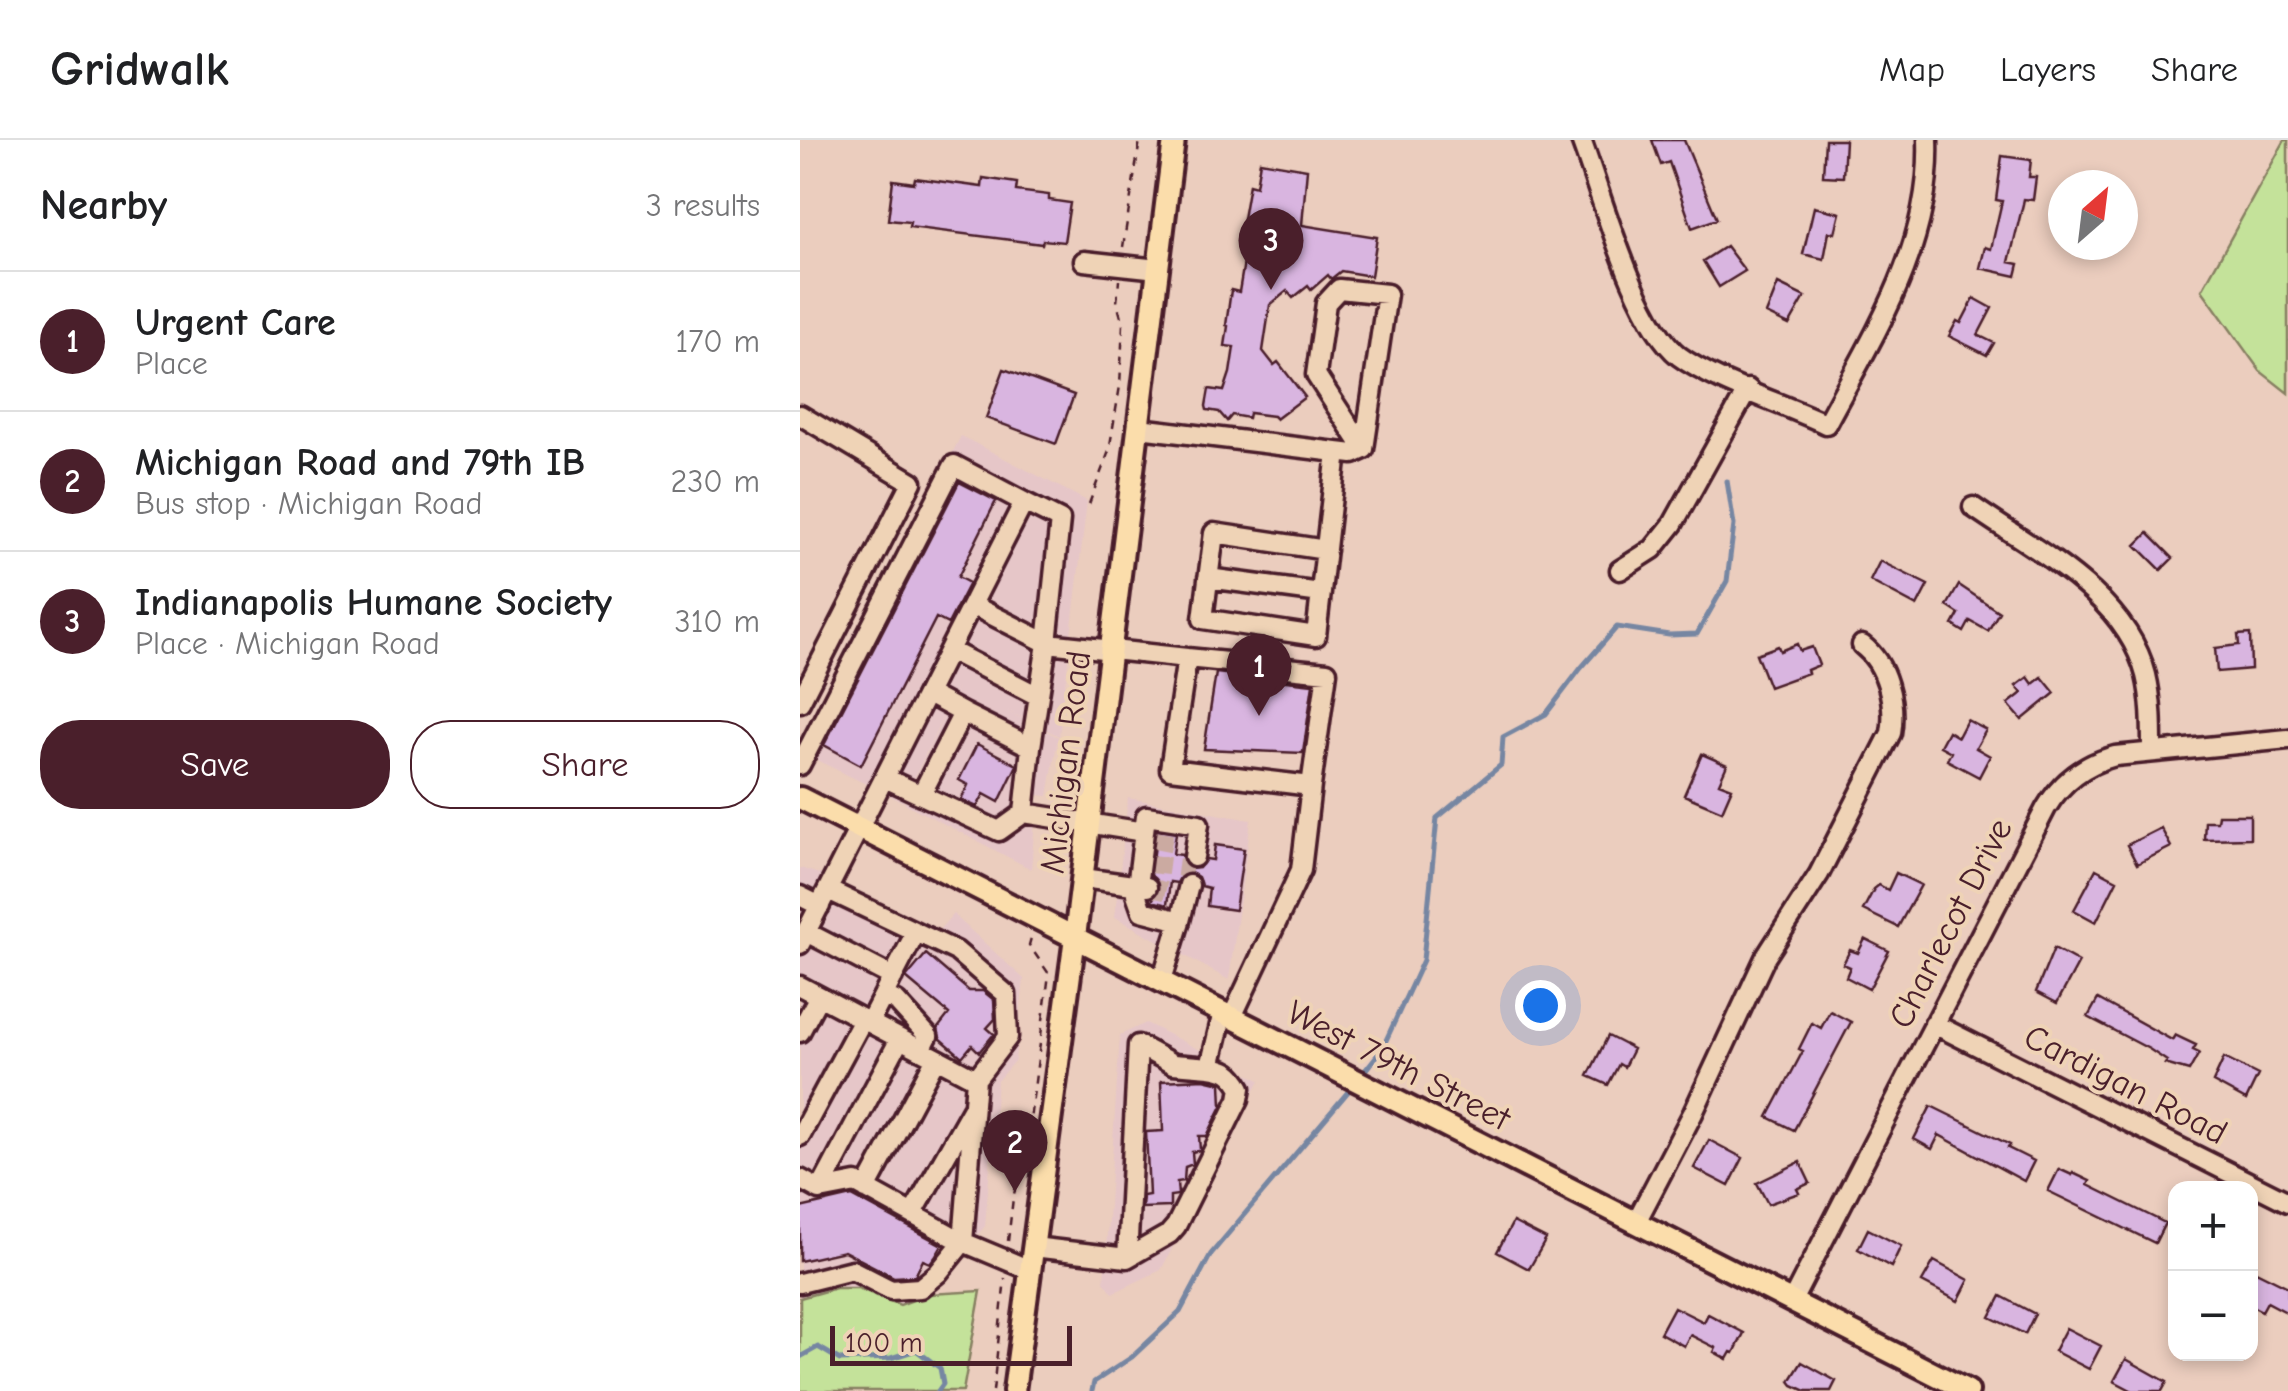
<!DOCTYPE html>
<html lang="en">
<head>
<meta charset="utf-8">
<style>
  body { margin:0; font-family:"Comic Neue",sans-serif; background:#f2f2f2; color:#202124 }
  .controls { position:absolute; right:30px; bottom:30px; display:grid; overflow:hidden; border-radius:20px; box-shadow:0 5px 15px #0003 }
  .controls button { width:90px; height:90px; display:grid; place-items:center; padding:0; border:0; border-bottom:2px solid #e0e0e0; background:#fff; color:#202124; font:50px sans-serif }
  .compass { position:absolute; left:1248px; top:30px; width:90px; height:90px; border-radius:50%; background:#fff; box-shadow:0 5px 15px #0003; rotate:28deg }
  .scale { position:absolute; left:30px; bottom:25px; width:242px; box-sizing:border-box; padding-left:10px; border:5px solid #4a1f2b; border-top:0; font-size:28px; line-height:35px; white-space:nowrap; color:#4a1f2b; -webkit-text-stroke:8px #efd3b6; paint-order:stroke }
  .you { position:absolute; left:740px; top:865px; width:35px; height:35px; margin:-25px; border:8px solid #fff; border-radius:50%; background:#1a73e8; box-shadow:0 0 0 15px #1a73e833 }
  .badge { display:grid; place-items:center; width:65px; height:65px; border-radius:50%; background:#4a1f2b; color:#fff; font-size:32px; font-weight:700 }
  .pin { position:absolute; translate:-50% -82px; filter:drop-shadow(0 2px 5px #0008) }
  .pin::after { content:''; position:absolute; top:52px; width:35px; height:30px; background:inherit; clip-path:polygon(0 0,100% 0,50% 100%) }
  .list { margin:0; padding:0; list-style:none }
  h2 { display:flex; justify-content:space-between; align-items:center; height:130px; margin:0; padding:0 40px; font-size:42px }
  h2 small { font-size:32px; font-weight:400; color:#757577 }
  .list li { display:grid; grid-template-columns:65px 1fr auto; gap:30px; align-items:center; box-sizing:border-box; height:140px; padding:0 40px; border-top:2px solid #e0e0e0 }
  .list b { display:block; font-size:38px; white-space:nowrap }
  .list p { margin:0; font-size:32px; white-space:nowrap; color:#757577 }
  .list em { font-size:32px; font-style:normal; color:#757577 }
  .actions { display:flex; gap:20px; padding:30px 40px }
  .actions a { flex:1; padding:22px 0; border:2px solid #4a1f2b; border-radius:40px; text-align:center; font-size:35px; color:#4a1f2b }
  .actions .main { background:#4a1f2b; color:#fff }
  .map { position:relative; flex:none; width:1488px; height:1251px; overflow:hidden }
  header { display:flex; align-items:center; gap:60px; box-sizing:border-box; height:140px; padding:0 50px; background:#fff; border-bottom:2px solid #e0e0e0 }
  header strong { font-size:48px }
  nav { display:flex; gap:55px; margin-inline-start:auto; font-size:35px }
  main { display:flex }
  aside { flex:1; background:#fff }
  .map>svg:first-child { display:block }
</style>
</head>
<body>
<header>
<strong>Gridwalk</strong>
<nav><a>Map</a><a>Layers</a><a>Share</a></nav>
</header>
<main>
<aside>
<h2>Nearby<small>3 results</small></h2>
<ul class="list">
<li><span class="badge">1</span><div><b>Urgent Care</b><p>Place</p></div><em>170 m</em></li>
<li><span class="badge">2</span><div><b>Michigan Road and 79th IB</b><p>Bus stop · Michigan Road</p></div><em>230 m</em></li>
<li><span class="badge">3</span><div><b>Indianapolis Humane Society</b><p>Place · Michigan Road</p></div><em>310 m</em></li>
</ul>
<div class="actions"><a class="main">Save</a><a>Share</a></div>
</aside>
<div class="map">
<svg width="1488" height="1251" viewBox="0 0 1488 1251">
  <rect width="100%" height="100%" fill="#ebcdbe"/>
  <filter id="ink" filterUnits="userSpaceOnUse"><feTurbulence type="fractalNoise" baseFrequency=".01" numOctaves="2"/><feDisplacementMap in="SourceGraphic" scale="20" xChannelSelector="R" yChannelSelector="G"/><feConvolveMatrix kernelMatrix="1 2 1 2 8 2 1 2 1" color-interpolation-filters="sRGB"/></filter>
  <g filter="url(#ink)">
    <path fill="#e6c6c8" d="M 161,296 L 287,361 L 259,596 L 207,571 L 258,597 L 248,656 L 237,655 L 231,729 L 104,663 L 158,545 L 103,662 L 0,612 L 0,605 Z
      M 328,658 L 451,680 L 429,840 L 315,777 Z
      M 0,728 L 26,736 L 138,791 L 153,774 L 224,839 L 215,920 L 197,941 L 185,1086 L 129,1154 L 100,1165 L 58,1148 L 36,1148 L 0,1158 Z
      M 346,883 L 460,940 L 361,1130 L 313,1153 L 304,1141 L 320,895 Z"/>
    <path fill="#c4e29a" stroke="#878062" stroke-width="2.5" d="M 1485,0 L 1488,0 L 1488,253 L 1460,231 L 1402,150 Z
      M 36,1148 L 58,1148 L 100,1165 L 129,1154 L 181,1151 L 163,1251 L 0,1251 L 0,1158 Z"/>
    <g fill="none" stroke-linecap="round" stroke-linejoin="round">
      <path stroke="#7686a2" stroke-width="5" d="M 559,938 L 582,909 L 623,820 L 637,678 L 701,625 L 703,597 L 746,574 L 781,528 L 817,487 L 869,495 L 897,494 L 927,441 L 934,385 L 927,341
        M 0,1217 L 18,1207 L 40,1220 L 91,1218 L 116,1210 L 140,1228 L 143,1244 L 138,1251
        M 292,1251 L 294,1242 L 332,1217 L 380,1172 L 411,1114 L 552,947"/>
    </g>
    <path fill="#d9b5e0" stroke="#4a1f2b" stroke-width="2.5" d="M 852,0 L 884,0 L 917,79 L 892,88 L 869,22 L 861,25 Z
      M 1025,0 L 1045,0 L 1043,37 L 1023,36 Z
      M 1202,16 L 1231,20 L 1229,37 L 1236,37 L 1233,60 L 1224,59 L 1223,64 L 1209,122 L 1219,124 L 1216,136 L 1180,128 L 1185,107 L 1191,109 L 1202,61 L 1196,60 Z
      M 460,21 L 507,29 L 502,85 L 577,97 L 571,136 L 541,131 L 531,139 L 528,135 L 511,150 L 508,146 L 493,158 L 487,151 L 470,165 L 463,211 L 474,225 L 478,222 L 505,257 L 476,279 L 473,276 L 449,273 L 448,278 L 432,275 L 427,281 L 419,272 L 407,270 L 406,266 L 409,249 L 424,251 L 430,233 L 434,207 L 425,206 L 428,186 L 426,185 L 431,150 L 439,152 L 449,92 L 441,90 L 449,44 L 456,46 Z
      M 115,38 L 182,47 L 183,38 L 217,43 L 216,51 L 249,55 L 249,60 L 270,63 L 264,102 L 243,100 L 242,104 L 109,87 L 110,82 L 88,80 L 93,40 L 114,43 Z
      M 1014,67 L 1040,73 L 1035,93 L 1029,92 L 1024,119 L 1003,114 Z
      M 926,106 L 945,131 L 919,147 L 903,121 Z
      M 978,144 L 1005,157 L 989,185 L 966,174 Z
      M 1174,158 L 1192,168 L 1178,195 L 1194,203 L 1187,215 L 1149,196 L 1157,181 L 1161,183 Z
      M 204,229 L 274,255 L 256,304 L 186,278 Z
      M 159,342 L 196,361 L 158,437 L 169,443 L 148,484 L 136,478 L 61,625 L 24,605 Z
      M 1348,393 L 1373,418 L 1361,430 L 1336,405 Z
      M 1080,421 L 1128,445 L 1117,466 L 1070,441 Z
      M 1159,445 L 1199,472 L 1188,491 L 1170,481 L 1164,492 L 1153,485 L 1159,474 L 1147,466 Z
      M 1450,494 L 1451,529 L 1417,532 L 1415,508 L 1439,505 L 1438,495 Z
      M 997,504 L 1000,511 L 1012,507 L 1019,525 L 1007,530 L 1008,533 L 969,547 L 956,514 L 978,506 L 980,511 Z
      M 416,533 L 513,544 L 503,613 L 404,609 Z
      M 1228,537 L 1233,544 L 1242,537 L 1255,553 L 1222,580 L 1208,564 L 1222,553 L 1216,546 Z
      M 1167,580 L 1186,590 L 1176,608 L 1190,616 L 1179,637 L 1147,620 L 1151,612 L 1140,606 L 1148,591 L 1158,597 Z
      M 177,604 L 217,625 L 199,662 L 184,654 L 177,667 L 161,660 L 168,645 L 159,640 Z
      M 902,614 L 927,625 L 919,643 L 932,648 L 922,671 L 884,655 Z
      M 1418,675 L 1450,675 L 1450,698 L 1404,699 L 1405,681 L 1417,681 Z
      M 1361,688 L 1371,707 L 1337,724 L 1327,705 Z
      M 357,690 L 376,693 L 373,714 L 382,715 L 383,722 L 391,729 L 399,728 L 406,719 L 413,720 L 415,705 L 444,709 L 435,770 L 407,766 L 409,748 L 401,746 L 398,737 L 391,733 L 381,736 L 377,743 L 370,742 L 367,765 L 352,761 L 359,748 L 351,735 Z
      M 1296,729 L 1317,740 L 1296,782 L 1274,770 Z
      M 1096,733 L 1121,745 L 1098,787 L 1063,770 L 1074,749 L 1079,745 L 1088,750 Z
      M 1065,799 L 1089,811 L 1069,849 L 1046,837 L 1050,827 L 1043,824 L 1050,810 L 1058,813 Z
      M 1254,808 L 1279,822 L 1257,863 L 1236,852 Z
      M 126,814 L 169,851 L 183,851 L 194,860 L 195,879 L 187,888 L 194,894 L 179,912 L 172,905 L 162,917 L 140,898 L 138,888 L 149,874 L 106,838 Z
      M 1298,859 L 1372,900 L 1375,895 L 1396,905 L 1393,910 L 1399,913 L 1389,931 L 1365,924 L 1367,921 L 1349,909 L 1288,877 Z
      M 1030,871 L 1051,882 L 994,990 L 968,977 L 1003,911 L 999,909 L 1012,883 L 1021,888 Z
      M 808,896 L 833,909 L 824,927 L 819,924 L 808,945 L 788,936 Z
      M 1424,918 L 1458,935 L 1446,960 L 1413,942 Z
      M 404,939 L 421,943 L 422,966 L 407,996 L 399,996 L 400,1010 L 392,1012 L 393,1024 L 385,1027 L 384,1041 L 377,1042 L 378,1055 L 370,1056 L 370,1067 L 342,1068 L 343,1056 L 349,1055 L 346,992 L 363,991 L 361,941 Z
      M 1131,966 L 1210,1005 L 1208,1008 L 1234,1021 L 1224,1041 L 1139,995 L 1132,1009 L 1114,999 Z
      M 909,1000 L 943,1018 L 929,1046 L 894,1028 Z
      M 1000,1022 L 1010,1043 L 997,1049 L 999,1053 L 968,1064 L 957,1043 Z
      M 1259,1029 L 1272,1035 L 1273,1033 L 1290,1041 L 1288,1045 L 1365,1083 L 1355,1103 L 1248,1051 Z
      M 52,1056 L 142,1105 L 136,1115 L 130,1123 L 123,1120 L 115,1136 L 94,1137 L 44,1111 L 0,1121 L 0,1068 Z
      M 713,1082 L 746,1099 L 729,1129 L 697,1112 Z
      M 1068,1089 L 1101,1106 L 1091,1127 L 1058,1109 Z
      M 1134,1121 L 1169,1140 L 1158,1161 L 1122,1142 Z
      M 1456,1131 L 1488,1147 L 1488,1173 L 1467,1162 L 1462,1171 L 1450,1165 L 1450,1142 Z
      M 1201,1156 L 1235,1174 L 1225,1194 L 1190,1177 Z
      M 874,1167 L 904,1182 L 908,1174 L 944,1193 L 934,1213 L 931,1212 L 927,1219 L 914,1212 L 916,1208 L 890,1195 L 884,1206 L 860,1193 Z
      M 1266,1188 L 1301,1206 L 1289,1229 L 1254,1211 Z
      M 1326,1219 L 1367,1242 L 1362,1251 L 1333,1251 L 1314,1241 Z
      M 1002,1222 L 1036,1241 L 1031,1251 L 1006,1251 L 993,1245 L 990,1241 Z"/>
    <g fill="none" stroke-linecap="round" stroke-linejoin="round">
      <path stroke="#cbaaa1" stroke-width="18" stroke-dasharray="18 9" stroke-linecap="butt" d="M 354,700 L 375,704
        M 351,724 L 392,729
        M 348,747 L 369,752"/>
      <defs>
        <path id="minor" d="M 781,0 C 802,56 835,181 879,216 C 914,242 984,264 1026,284 C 1074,194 1132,106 1128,0
          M 284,121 L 358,129
          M 0,275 L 112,342 L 0,562
          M 339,288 L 553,314 L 564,309 L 587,154 L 539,149 L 526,163 L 516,235 L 564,309
          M 1173,367 C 1237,412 1325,454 1346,535 C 1352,560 1352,585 1352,611
          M 526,410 L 414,393 L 403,479 L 516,496 L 537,312
          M 820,430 L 853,409 L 873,384 L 948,249
          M 408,438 L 521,453
          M 149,510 L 238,556
          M 387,518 L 527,532 L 511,646
          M 128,554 L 163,573
          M 0,625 L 154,325 L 224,362
          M 85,638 L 199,691 L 224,673 L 231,607
          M 121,655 L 163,573 L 231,607 L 247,503 L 172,465
          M 224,673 L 344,692 L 336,754 L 342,771 L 380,781 L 362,840
          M 344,692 L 346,676 L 399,684 L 394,717
          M 283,738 L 347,747
          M 0,756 L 20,766
          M 380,781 L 389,745
          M 6,792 L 93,837
          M 0,804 L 224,362 L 260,380 L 247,503 L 387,518 L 370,629 L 511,646 L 501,730 L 432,877
          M 0,846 L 176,939
          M 84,855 L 97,862 L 128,896 L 121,910
          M 69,883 L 116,792
          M 1134,884 L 1488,1062
          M 0,892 L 19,856
          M 0,996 L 63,879
          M 0,1039 L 20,1050 L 56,1043 L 163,1102 L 230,1130
          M 66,1049 L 136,918
          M 20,1050 L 100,899
          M 113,1073 L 172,969
          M 836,1082 L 893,973 L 965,818 L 1019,734 L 1091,593 C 1096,563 1087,524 1062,505
          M 233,1107 L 327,1118 L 338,905 L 373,924 L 410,927 L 423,872
          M 327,1118 L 369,1094 L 376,1086 L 439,959 L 441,948 C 433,933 426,929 410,927
          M 0,1143 L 52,1130 L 91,1150 L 120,1148 L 138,1133 L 163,1102 L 176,939 L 208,897 L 206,854 L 156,811 L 28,750
          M 992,1161 L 1246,668 C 1262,641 1285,624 1315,616 L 1488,599"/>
        <path id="major" d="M 0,658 L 1168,1251
          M 214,1251 L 275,797 L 374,0"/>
      </defs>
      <use href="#minor" stroke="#4a1f2b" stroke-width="25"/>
      <use href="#major" stroke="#4a1f2b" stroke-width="28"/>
      <path stroke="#4a1f2b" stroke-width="2.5" stroke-dasharray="8 8" stroke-linecap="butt" d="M 323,107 L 340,0
        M 289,364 L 309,311 L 320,246 L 323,184 L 317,163 L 319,140
        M 208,1101 L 213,1058 L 227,1003 L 249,834 L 229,805 L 231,798
        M 193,1251 L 205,1138"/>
      <use href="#minor" stroke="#efd3b6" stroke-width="18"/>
      <use href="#major" stroke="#fbddab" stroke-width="20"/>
    </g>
  </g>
  <g text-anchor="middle" stroke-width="8" stroke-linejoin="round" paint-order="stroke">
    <g font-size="35" fill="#4a1f2b" stroke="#efd3b6">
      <text transform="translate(265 622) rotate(-83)" y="12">Michigan Road</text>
      <text transform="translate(1150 783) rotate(-63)" y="12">Charlecot Drive</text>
      <text transform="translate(599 925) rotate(27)" y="12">West 79th Street</text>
      <text transform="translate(1326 944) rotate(27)" y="12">Cardigan Road</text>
    </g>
  </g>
</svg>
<div class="controls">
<button>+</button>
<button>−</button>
</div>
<svg class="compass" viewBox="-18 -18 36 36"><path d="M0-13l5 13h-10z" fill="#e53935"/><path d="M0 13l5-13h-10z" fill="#757577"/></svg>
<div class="scale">100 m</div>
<div class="you"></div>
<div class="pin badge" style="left:459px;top:576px">1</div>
<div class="pin badge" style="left:215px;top:1052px">2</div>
<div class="pin badge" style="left:471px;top:150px">3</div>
</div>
</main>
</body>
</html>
